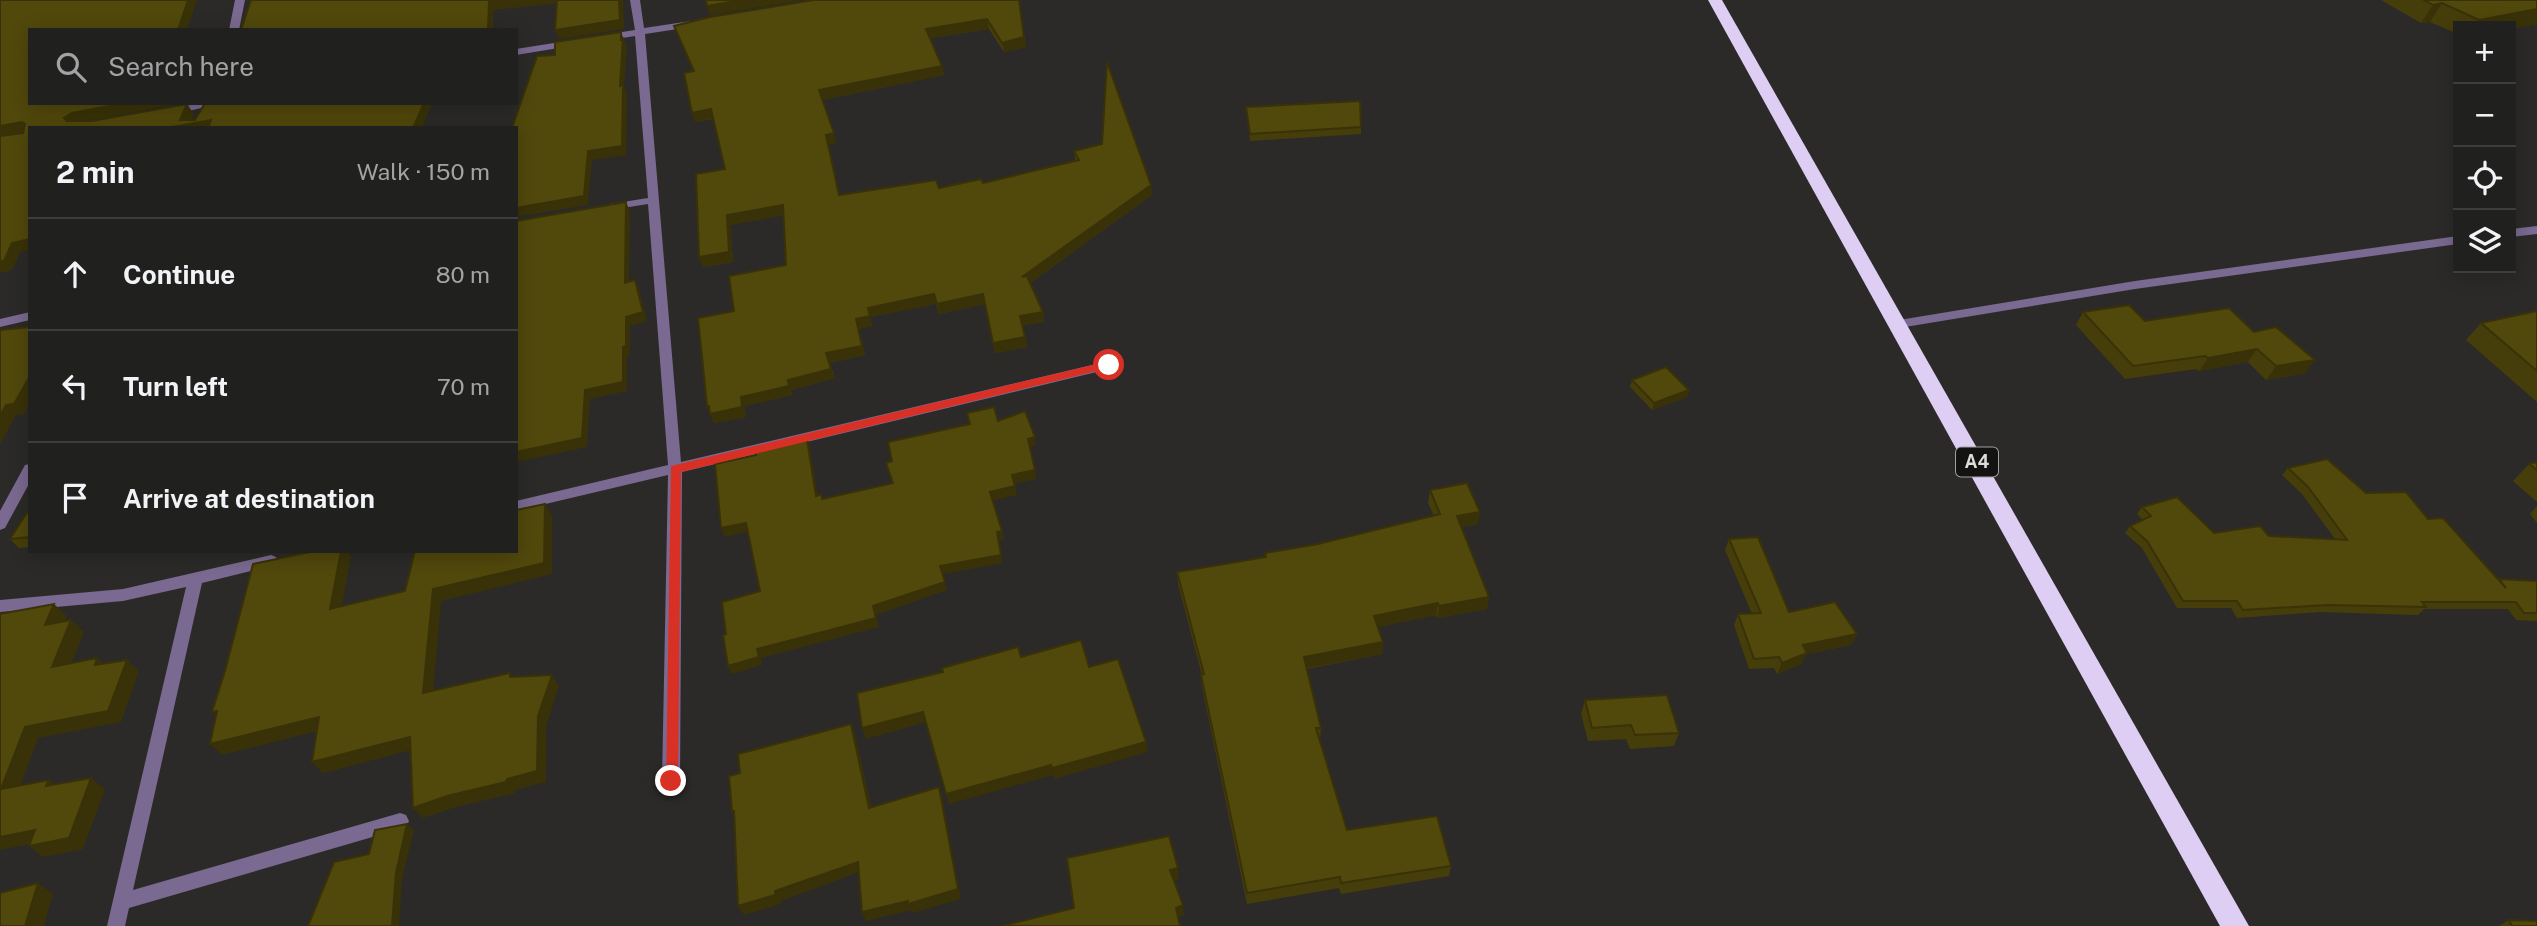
<!DOCTYPE html>
<html lang="en">
<head>
<meta charset="utf-8">
<style>
  body { margin:0; font-family:"Public Sans",sans-serif; background:#282827; color:#f1f3f6 }
  .controls { position:absolute; right:21px; top:21px; display:grid; overflow:hidden; border-radius:0px; box-shadow:0 4px 18px #0003 }
  .controls button { width:63px; height:63px; display:grid; place-items:center; padding:0; border:0; border-bottom:2px solid #3d3e3c; background:#20201e; color:#f1f3f6; font:35px sans-serif }
  .stop { position:absolute; width:21px; height:21px; margin:-16px; border:5px solid #d93025; border-radius:50%; background:#fff }
  .stop.end { background:#d93025; border-color:#fff; box-shadow:0 2px 7px #0008 }
  .list { margin:0; padding:0; list-style:none }
  h2 { display:flex; justify-content:space-between; align-items:center; height:91px; margin:0; padding:0 28px; font-size:30px }
  h2 small { font-size:23px; font-weight:400; color:#a2a3a4 }
  .list li { display:grid; grid-template-columns:46px 1fr auto; gap:21px; align-items:center; box-sizing:border-box; height:112px; padding:0 28px; border-top:2px solid #3d3e3c }
  .list b { display:block; font-size:26px; white-space:nowrap }
  .list em { font-size:23px; font-style:normal; color:#a2a3a4 }
  .icon { flex:none; width:38px; height:38px; fill:none; stroke:currentColor; stroke-width:2; stroke-linecap:round; stroke-linejoin:round }
  .map { position:relative; flex:none; width:2537px; height:926px; overflow:hidden }
  .search { position:absolute; background:#20201e; box-shadow:0 4px 18px #0003; left:28px; top:28px; width:490px; height:77px; display:flex; align-items:center; gap:18px; box-sizing:border-box; padding:0 24px; border-radius:0px; color:#a2a3a4; font-size:26px }
  .panel { position:absolute; background:#20201e; box-shadow:0 4px 18px #0003; left:28px; top:126px; width:490px; height:427px; border-radius:0px }
  .map>svg:first-child { display:block }
</style>
</head>
<body>
<div class="map">
<svg width="2537" height="926" viewBox="0 0 2537 926">
  <rect width="100%" height="100%" fill="#2b2a28"/>
  <g fill="none" stroke-linecap="round" stroke-linejoin="round">
    <path fill="#7a6990" fill-rule="evenodd" d="M 235,0 L 245,0 L 239,30 L 229,30 Z
      M 630,0 L 640,0 L 644,28 L 691,21 L 696,24 L 691,27 L 645,34 L 681,462 L 1109,361 L 1116,365 L 1109,369 L 682,472 L 680,781 L 677,786 L 671,789 L 665,786 L 662,781 L 668,475 L 516,511 L 516,501 L 668,465 L 648,204 L 610,210 L 604,207 L 610,204 L 648,198 L 635,36 L 603,41 L 598,38 L 603,35 L 635,30 Z
      M 573,40 L 577,41 L 577,45 L 516,55 L 516,49 Z
      M 200,103 L 223,103 L 171,115 L 166,112 L 167,110 Z
      M 2537,226 L 2537,234 L 2511,237 L 2511,229 Z
      M 2458,236 L 2458,244 L 2135,289 L 1899,328 L 1893,324 L 1899,320 L 2135,281 Z
      M 30,312 L 30,320 L 0,327 L 0,319 Z
      M 30,464 L 30,482 L 5,528 L 0,530 L 0,511 L 25,465 Z
      M 271,555 L 276,557 L 278,561 L 276,565 L 202,583 L 133,890 L 400,813 L 406,815 L 409,821 L 406,827 L 400,829 L 129,908 L 125,926 L 107,926 L 186,587 L 123,601 L 0,612 L 0,600 L 123,589 Z"/>
    <path fill="#decef4" fill-rule="evenodd" d="M 1708,0 L 1722,0 L 2249,926 L 2220,926 Z"/>
  </g>
  <path fill="#463e0a" d="M 1019,0 L 1026,47 L 1004,52 L 989,29 L 930,38 L 942,66 L 944,75 L 822,100 L 836,143 L 829,144 L 839,195 L 939,188 L 983,183 L 1075,160 L 1074,151 L 1152,195 L 1030,283 L 1043,312 L 1044,322 L 1023,325 L 1027,347 L 995,353 L 985,304 L 939,314 L 936,304 L 870,317 L 872,326 L 859,329 L 865,355 L 830,363 L 835,378 L 791,390 L 792,395 L 744,406 L 746,417 L 714,423 L 707,406 L 734,311 L 786,265 L 784,215 L 730,225 L 733,262 L 703,267 L 699,257 L 725,169 L 713,119 L 695,122 L 693,71 L 674,26 Z
    M 2381,0 L 2537,0 L 2537,24 L 2511,29 L 2511,26 L 2458,26 L 2458,34 L 2430,22 L 2421,23 Z
    M 1246,107 L 1361,127 L 1361,134 L 1250,141 Z
    M 2537,311 L 2537,402 L 2466,340 L 2481,323 Z
    M 2083,312 L 2145,321 L 2254,332 L 2305,373 L 2266,380 L 2248,362 L 2199,371 L 2196,369 L 2125,379 L 2076,325 Z
    M 1632,380 L 1689,390 L 1687,397 L 1652,410 L 1630,387 Z
    M 2537,462 L 2537,502 L 2513,481 L 2529,464 Z
    M 2288,468 L 2366,493 L 2428,519 L 2498,580 L 2537,581 L 2537,621 L 2516,620 L 2508,609 L 2424,609 L 2418,615 L 2321,612 L 2237,618 L 2231,608 L 2177,608 L 2142,548 L 2125,533 L 2130,526 L 2143,520 L 2137,514 L 2142,507 L 2214,533 L 2335,539 L 2302,494 L 2282,475 Z
    M 1430,490 L 1478,524 L 1461,527 L 1489,597 L 1487,609 L 1437,618 L 1436,615 L 1378,627 L 1383,642 L 1382,654 L 1307,669 L 1321,728 L 1320,740 L 1347,830 L 1451,866 L 1449,876 L 1341,894 L 1339,888 L 1247,904 L 1202,687 L 1201,675 L 1202,675 L 1178,584 L 1177,572 L 1265,557 L 1265,553 L 1318,544 L 1434,516 L 1428,503 Z
    M 2537,506 L 2537,523 L 2530,514 Z
    M 30,508 L 30,547 L 19,548 L 10,539 Z
    M 1729,539 L 1789,612 L 1857,634 L 1851,645 L 1806,654 L 1801,664 L 1777,674 L 1774,668 L 1749,669 L 1734,625 L 1738,614 L 1752,614 L 1725,550 Z
    M 1585,700 L 1679,733 L 1674,746 L 1630,749 L 1626,739 L 1588,741 L 1581,714 Z
    M 2509,920 L 2537,926 L 2499,926 Z"/>
  <path fill="#393208" d="M 188,0 L 197,0 L 187,30 L 178,30 Z
    M 494,0 L 560,0 L 561,3 L 493,10 L 493,30 L 488,30 L 489,1 Z
    M 619,0 L 623,0 L 624,29 L 559,39 L 555,30 Z
    M 743,0 L 802,0 L 710,15 L 707,6 Z
    M 2442,3 L 2430,22 L 2421,23 L 2433,5 Z
    M 2537,9 L 2537,24 L 2511,29 L 2511,26 L 2474,26 L 2479,20 Z
    M 987,19 L 989,29 L 928,38 L 926,29 Z
    M 621,32 L 627,48 L 624,86 L 627,94 L 626,155 L 592,160 L 588,205 L 516,217 L 516,208 L 620,86 Z
    M 1024,37 L 1026,47 L 1004,52 L 1002,43 Z
    M 942,66 L 944,75 L 821,100 L 819,90 Z
    M 125,103 L 183,103 L 79,122 L 71,128 L 64,118 L 72,113 Z
    M 424,103 L 432,103 L 422,128 L 413,128 Z
    M 187,104 L 194,114 L 189,124 L 211,120 L 216,128 L 167,128 L 180,120 Z
    M 711,109 L 714,118 L 695,122 L 692,113 Z
    M 22,122 L 30,131 L 0,136 L 0,126 Z
    M 834,133 L 836,143 L 829,144 L 841,205 L 826,135 Z
    M 1151,185 L 1152,195 L 1024,287 L 1022,277 Z
    M 626,202 L 630,211 L 629,292 L 625,283 Z
    M 783,205 L 786,215 L 730,225 L 733,262 L 703,267 L 699,257 L 727,215 Z
    M 30,239 L 30,250 L 20,252 L 12,270 L 0,273 L 0,261 L 12,243 Z
    M 635,280 L 639,289 L 647,321 L 630,326 L 630,356 L 627,356 L 627,391 L 590,399 L 587,447 L 516,462 L 516,452 L 585,390 L 623,347 L 626,317 Z
    M 934,294 L 936,304 L 870,317 L 872,326 L 859,329 L 865,355 L 829,363 L 826,353 L 868,308 Z
    M 983,294 L 985,304 L 939,314 L 937,304 Z
    M 1043,312 L 1044,322 L 1022,325 L 1020,316 Z
    M 1025,337 L 1027,347 L 995,353 L 993,343 Z
    M 2257,349 L 2248,362 L 2199,371 L 2208,358 Z
    M 2315,360 L 2305,373 L 2266,380 L 2276,366 Z
    M 831,369 L 835,378 L 791,390 L 792,395 L 744,406 L 746,417 L 714,423 L 707,406 L 741,397 L 788,380 Z
    M 30,376 L 30,403 L 24,414 L 16,415 L 0,444 L 0,416 L 6,405 Z
    M 1689,390 L 1687,397 L 1652,410 L 1654,403 Z
    M 1035,437 L 1036,445 L 1029,447 L 1028,439 Z
    M 807,439 L 810,447 L 819,504 L 816,496 Z
    M 1035,470 L 1036,479 L 1013,484 L 1012,475 Z
    M 1015,486 L 1017,495 L 992,501 L 990,492 Z
    M 545,504 L 552,516 L 552,574 L 441,601 L 432,704 L 423,693 L 433,589 Z
    M 1480,512 L 1478,524 L 1455,528 L 1457,516 Z
    M 746,523 L 749,531 L 725,537 L 721,528 Z
    M 1002,531 L 1004,539 L 999,540 L 1003,563 L 943,574 L 940,566 L 997,532 Z
    M 341,551 L 347,551 L 351,557 L 339,620 L 330,609 Z
    M 945,582 L 947,590 L 876,615 L 879,627 L 761,658 L 762,665 L 732,674 L 728,666 L 757,649 L 873,606 Z
    M 1489,597 L 1487,609 L 1437,618 L 1439,606 Z
    M 1438,603 L 1436,615 L 1373,628 L 1374,616 Z
    M 54,604 L 67,616 L 58,637 L 45,625 Z
    M 71,620 L 84,632 L 65,679 L 52,667 Z
    M 1857,634 L 1851,645 L 1806,654 L 1801,664 L 1777,674 L 1782,663 L 1803,645 Z
    M 1383,642 L 1382,654 L 1303,669 L 1304,657 Z
    M 97,658 L 110,669 L 95,665 Z
    M 127,660 L 139,671 L 121,722 L 38,738 L 15,800 L 1,789 L 25,727 Z
    M 552,675 L 559,686 L 546,727 L 546,782 L 515,790 L 515,793 L 456,807 L 423,818 L 413,808 L 447,796 L 507,779 L 538,716 Z
    M 923,712 L 927,722 L 866,739 L 862,728 Z
    M 319,717 L 329,728 L 222,755 L 210,744 Z
    M 851,724 L 855,734 L 874,818 L 869,808 Z
    M 410,737 L 419,748 L 323,773 L 312,762 Z
    M 1146,742 L 1148,752 L 1054,779 L 1052,768 Z
    M 1051,765 L 1053,775 L 949,804 L 946,794 Z
    M 91,778 L 105,789 L 83,849 L 43,857 L 29,846 Z
    M 49,780 L 63,791 L 46,786 Z
    M 939,787 L 942,797 L 961,899 L 912,913 L 911,910 L 866,921 L 862,912 Z
    M 407,824 L 414,830 L 402,879 L 399,926 L 392,926 L 396,873 Z
    M 35,830 L 50,840 L 0,850 L 0,837 Z
    M 858,862 L 862,871 L 781,901 L 781,904 L 744,915 L 738,906 Z
    M 1178,868 L 1179,879 L 1172,881 L 1170,870 Z
    M 38,883 L 53,894 L 44,926 L 25,926 Z
    M 1183,905 L 1184,915 L 1177,918 L 1176,908 Z"/>
  <path fill="#51480c" stroke="#393208" stroke-width="2" d="M 0,0 L 188,0 L 178,30 L 30,30 L 30,103 L 125,103 L 72,113 L 64,118 L 67,121 L 92,121 L 187,104 L 180,120 L 195,120 L 205,103 L 424,103 L 413,128 L 208,128 L 211,120 L 167,128 L 30,128 L 30,239 L 12,243 L 4,261 L 0,261 L 0,136 L 23,133 L 25,124 L 22,122 L 0,126 Z
    M 251,0 L 494,0 L 489,1 L 488,30 L 241,30 Z
    M 557,0 L 619,0 L 620,20 L 555,30 Z
    M 706,0 L 743,0 L 707,6 Z
    M 814,0 L 1019,0 L 1024,37 L 1002,43 L 987,19 L 926,29 L 942,66 L 819,90 L 834,133 L 826,135 L 839,195 L 936,180 L 939,188 L 981,179 L 983,183 L 1079,160 L 1074,151 L 1102,144 L 1107,62 L 1151,185 L 1022,277 L 1027,276 L 1043,312 L 1020,316 L 1025,337 L 993,343 L 983,294 L 937,304 L 934,294 L 868,308 L 870,316 L 856,319 L 862,346 L 826,353 L 831,369 L 788,380 L 789,386 L 741,397 L 742,407 L 710,414 L 709,406 L 707,406 L 698,318 L 734,311 L 729,276 L 786,265 L 783,205 L 727,215 L 729,252 L 699,257 L 696,174 L 725,169 L 711,109 L 692,113 L 684,73 L 694,71 L 674,26 L 710,17 Z
    M 2424,0 L 2537,0 L 2537,9 L 2479,20 L 2442,3 L 2433,5 Z
    M 621,32 L 621,40 L 623,39 L 620,86 L 623,85 L 622,146 L 588,151 L 584,196 L 516,208 L 516,128 L 512,128 L 537,56 L 555,55 L 555,42 Z
    M 1360,101 L 1361,127 L 1250,134 L 1246,107 Z
    M 626,202 L 625,283 L 635,280 L 643,312 L 626,317 L 626,346 L 623,347 L 623,382 L 585,390 L 582,438 L 516,452 L 516,221 Z
    M 2129,305 L 2145,321 L 2229,308 L 2254,332 L 2276,327 L 2315,360 L 2276,366 L 2257,349 L 2208,358 L 2205,356 L 2133,366 L 2083,312 Z
    M 2537,311 L 2537,371 L 2481,323 Z
    M 30,327 L 30,376 L 14,404 L 6,405 L 0,416 L 0,330 Z
    M 1666,367 L 1689,390 L 1654,403 L 1632,380 Z
    M 994,407 L 998,421 L 1025,411 L 1035,437 L 1028,439 L 1035,470 L 1012,475 L 1015,486 L 990,492 L 1002,531 L 997,532 L 1001,555 L 940,566 L 945,582 L 873,606 L 876,618 L 757,649 L 759,657 L 728,666 L 723,635 L 726,634 L 722,602 L 760,591 L 746,523 L 721,528 L 715,464 L 756,455 L 755,450 L 807,439 L 816,496 L 821,494 L 822,499 L 893,483 L 886,463 L 892,461 L 888,442 L 970,424 L 967,413 Z
    M 2327,459 L 2366,493 L 2406,492 L 2428,519 L 2443,518 L 2506,588 L 2499,579 L 2537,581 L 2537,613 L 2524,613 L 2516,602 L 2422,602 L 2426,607 L 2327,605 L 2243,610 L 2237,601 L 2183,601 L 2147,541 L 2130,526 L 2151,516 L 2142,507 L 2177,497 L 2214,533 L 2260,526 L 2269,536 L 2347,540 L 2308,487 L 2288,468 Z
    M 2537,462 L 2537,470 L 2529,464 Z
    M 1467,483 L 1480,512 L 1457,516 L 1489,597 L 1439,606 L 1438,603 L 1374,616 L 1383,642 L 1304,657 L 1321,728 L 1316,728 L 1347,830 L 1437,816 L 1451,866 L 1341,883 L 1340,877 L 1247,893 L 1201,675 L 1204,674 L 1177,572 L 1266,557 L 1265,553 L 1318,544 L 1440,514 L 1430,490 Z
    M 545,504 L 544,563 L 433,589 L 423,693 L 510,673 L 510,677 L 552,675 L 538,716 L 537,771 L 507,779 L 506,782 L 447,796 L 413,808 L 410,737 L 312,762 L 319,717 L 210,744 L 217,711 L 212,712 L 225,671 L 253,564 L 315,551 L 341,551 L 330,609 L 405,591 L 415,551 L 516,551 L 516,510 Z
    M 30,508 L 30,537 L 10,539 Z
    M 1758,537 L 1789,612 L 1835,602 L 1857,634 L 1803,645 L 1807,653 L 1782,663 L 1779,657 L 1754,659 L 1738,614 L 1761,613 L 1729,539 Z
    M 54,604 L 45,625 L 71,620 L 52,667 L 97,658 L 95,665 L 127,660 L 108,711 L 25,727 L 1,789 L 49,780 L 46,786 L 91,778 L 69,838 L 29,846 L 35,830 L 0,837 L 0,614 Z
    M 1081,640 L 1089,667 L 1118,659 L 1146,742 L 1052,768 L 1051,765 L 946,794 L 923,712 L 862,728 L 857,693 L 943,672 L 942,668 L 1018,647 L 1021,657 Z
    M 1667,695 L 1679,733 L 1635,735 L 1631,725 L 1592,728 L 1585,700 Z
    M 851,724 L 869,808 L 939,787 L 958,889 L 908,904 L 908,901 L 862,912 L 858,862 L 775,891 L 775,895 L 738,906 L 734,811 L 732,811 L 729,776 L 740,773 L 738,754 Z
    M 407,824 L 396,873 L 392,926 L 308,926 L 334,862 L 369,854 L 375,830 Z
    M 1169,836 L 1178,868 L 1170,870 L 1183,905 L 1176,908 L 1180,926 L 1002,926 L 1074,908 L 1067,858 Z
    M 38,883 L 25,926 L 0,926 L 0,893 Z
    M 2509,920 L 2537,921 L 2537,926 L 2512,926 Z"/>
  <path fill="#d93025" d="M 1109,361 L 1114,365 L 1113,367 L 681,472 L 678,781 L 671,787 L 666,786 L 671,466 Z"/>
  <g text-anchor="middle" stroke-width="7" stroke-linejoin="round" paint-order="stroke">
    <rect fill="#131312" stroke="#a0a09f" stroke-width="2" x="1956" y="447.5" width="42" height="29" rx="5"/>
    <g font-size="18" font-weight="bold" fill="#dddddb">
      <text x="1977" y="468">A4</text>
    </g>
  </g>
</svg>
<div class="controls">
<button>+</button>
<button>−</button>
<button><svg class="icon" aria-label="locate" viewBox="0 0 24 24"><circle cx="12" cy="12" r="6"/><path d="M12 2v4M12 18v4M2 12h4M18 12h4"/></svg></button>
<button><svg class="icon" aria-label="layers" viewBox="0 0 24 24"><path d="M12 4l9 5-9 5-9-5zM3 14l9 5 9-5"/></svg></button>
</div>
<div class="stop" style="left:1109px;top:365px"></div>
<div class="stop end" style="left:671px;top:781px"></div>
<div class="search"><svg class="icon" aria-label="search" viewBox="0 0 24 24"><circle cx="10" cy="10" r="6"/><path d="M15 15l6 6"/></svg>Search here</div>
<section class="panel">
<h2>2 min<small>Walk · 150 m</small></h2>
<ul class="list">
<li><svg class="icon" aria-label="ahead" viewBox="0 0 24 24"><path d="M12 20V5M6 11l6-6 6 6"/></svg><div><b>Continue</b></div><em>80 m</em></li>
<li><svg class="icon" aria-label="left" viewBox="0 0 24 24"><path d="M17 20v-9H6M10 6l-5 5 5 5"/></svg><div><b>Turn left</b></div><em>70 m</em></li>
<li><svg class="icon" aria-label="arrive" viewBox="0 0 24 24"><path d="M6 21V4h12l-3 4 3 4H6"/></svg><div><b>Arrive at destination</b></div></li>
</ul>
</section>
</div>
</body>
</html>
